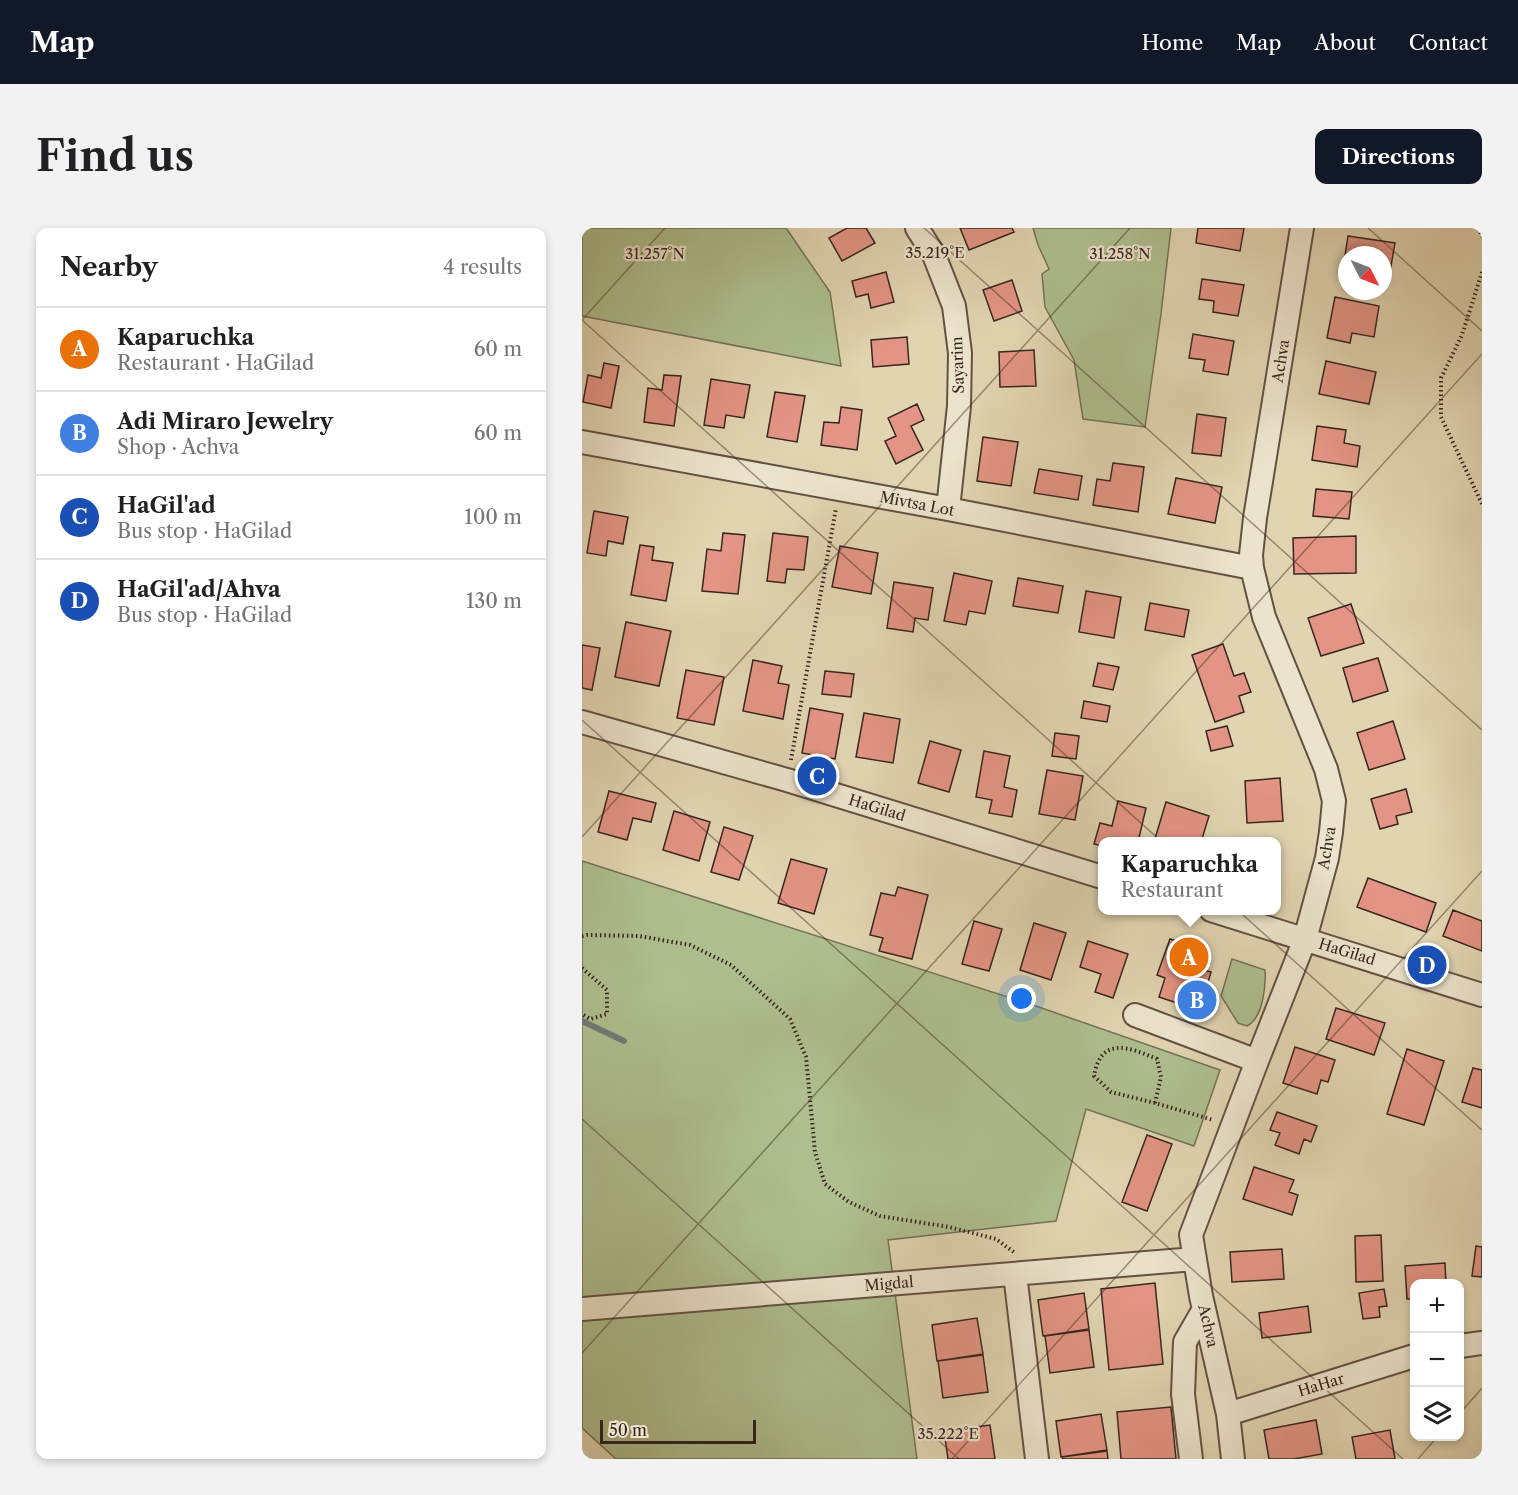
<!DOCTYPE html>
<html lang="en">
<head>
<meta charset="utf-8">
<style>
  body { margin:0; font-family:"Libre Caslon Text",serif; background:#f2f2f2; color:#202124 }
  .controls { position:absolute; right:18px; bottom:18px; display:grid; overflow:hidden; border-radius:12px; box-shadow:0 3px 9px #0003 }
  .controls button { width:54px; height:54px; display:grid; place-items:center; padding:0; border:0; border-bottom:2px solid #e0e0e0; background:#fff; color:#202124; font:30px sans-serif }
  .compass { position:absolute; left:756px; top:18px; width:54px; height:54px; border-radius:50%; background:#fff; box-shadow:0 3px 9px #0003; rotate:132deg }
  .scale { position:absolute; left:18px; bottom:15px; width:156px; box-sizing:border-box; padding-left:6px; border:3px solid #39261f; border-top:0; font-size:16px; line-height:21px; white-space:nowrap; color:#39261f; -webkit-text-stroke:4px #ece3cc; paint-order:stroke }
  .you { position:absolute; left:440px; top:771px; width:21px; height:21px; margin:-15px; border:4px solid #fff; border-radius:50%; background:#1a73e8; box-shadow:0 0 0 9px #1a73e833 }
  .badge { display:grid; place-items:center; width:39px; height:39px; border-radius:50%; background:#111827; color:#fff; font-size:20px; font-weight:700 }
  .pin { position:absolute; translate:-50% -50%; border:3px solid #fff; box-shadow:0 2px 6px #0006 }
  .popup { position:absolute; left:516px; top:609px; width:183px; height:78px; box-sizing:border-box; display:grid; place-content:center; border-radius:12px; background:#fff; filter:drop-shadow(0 2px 4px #0005); font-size:20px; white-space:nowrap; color:#757577 }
  .popup b { font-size:22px; color:#202124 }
  .popup::after { content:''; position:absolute; left:50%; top:100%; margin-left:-12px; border:12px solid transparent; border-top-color:#fff }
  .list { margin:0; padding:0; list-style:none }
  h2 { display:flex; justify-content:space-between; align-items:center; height:78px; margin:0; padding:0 24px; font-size:26px }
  h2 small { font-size:20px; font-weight:400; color:#757577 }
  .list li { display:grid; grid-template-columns:39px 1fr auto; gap:18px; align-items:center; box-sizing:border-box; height:84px; padding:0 24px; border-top:2px solid #e0e0e0 }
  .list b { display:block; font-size:22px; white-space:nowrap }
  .list p { margin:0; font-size:20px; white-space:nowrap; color:#757577 }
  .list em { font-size:20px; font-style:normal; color:#757577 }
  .icon { flex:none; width:33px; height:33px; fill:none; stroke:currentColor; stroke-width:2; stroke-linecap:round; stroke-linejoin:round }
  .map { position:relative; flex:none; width:900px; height:1231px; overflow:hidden; border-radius:12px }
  header { display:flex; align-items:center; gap:36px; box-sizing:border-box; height:84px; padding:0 30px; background:#111827; color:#fff }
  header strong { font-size:28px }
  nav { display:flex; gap:33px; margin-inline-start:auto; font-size:21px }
  .intro { display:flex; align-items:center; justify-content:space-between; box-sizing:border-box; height:144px; padding:0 36px }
  h1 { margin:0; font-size:42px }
  .button { padding:15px 27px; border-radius:12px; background:#111827; color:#fff; font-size:21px; font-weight:700 }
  main { display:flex; gap:36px; padding:0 36px }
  aside { flex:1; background:#fff; border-radius:12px; box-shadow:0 3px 9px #0003 }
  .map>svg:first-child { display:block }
</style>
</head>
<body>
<header>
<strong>Map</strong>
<nav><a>Home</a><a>Map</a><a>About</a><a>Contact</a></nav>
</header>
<div class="intro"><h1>Find us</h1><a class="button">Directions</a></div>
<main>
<aside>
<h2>Nearby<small>4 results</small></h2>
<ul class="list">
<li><span class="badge" style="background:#e8710a">A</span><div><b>Kaparuchka</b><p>Restaurant · HaGilad</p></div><em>60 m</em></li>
<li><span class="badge" style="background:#3f7fe0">B</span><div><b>Adi Miraro Jewelry</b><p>Shop · Achva</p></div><em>60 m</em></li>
<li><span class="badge" style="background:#1a4fb4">C</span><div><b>HaGil'ad</b><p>Bus stop · HaGilad</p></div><em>100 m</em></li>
<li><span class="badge" style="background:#1a4fb4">D</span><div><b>HaGil'ad/Ahva</b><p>Bus stop · HaGilad</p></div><em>130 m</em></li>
</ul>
</aside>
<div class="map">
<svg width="900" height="1231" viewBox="0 0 900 1231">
  <rect width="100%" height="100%" fill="#e1d4b1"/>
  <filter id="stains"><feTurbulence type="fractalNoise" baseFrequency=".00333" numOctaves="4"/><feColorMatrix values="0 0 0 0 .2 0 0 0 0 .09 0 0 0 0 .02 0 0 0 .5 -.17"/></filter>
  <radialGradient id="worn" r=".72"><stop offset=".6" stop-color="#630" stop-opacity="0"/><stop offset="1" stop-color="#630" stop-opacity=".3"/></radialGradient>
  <path fill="#aebe8f" stroke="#747257" stroke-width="1.5" d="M 0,0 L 204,0 L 248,64 L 259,138 L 0,88 Z
    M 451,0 L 589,0 L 579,86 L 563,199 L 501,191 L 492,132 L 463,79 L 460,46 L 467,41 L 456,17 Z
    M 0,633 L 451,777 L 638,842 L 612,918 L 504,881 L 474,993 L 306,1012 L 335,1231 L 34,1231 L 0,1200 Z
    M 650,731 L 683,742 C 684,758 681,790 665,798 L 656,795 L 639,768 Z"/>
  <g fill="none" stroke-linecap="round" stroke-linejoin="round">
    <path stroke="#707d77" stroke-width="6" d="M 0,793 L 42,813"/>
  </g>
  <path fill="#e39484" stroke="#39261f" stroke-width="1.5" d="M 265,0 L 284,0 L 293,15 L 260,33 L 247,10 Z
    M 378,0 L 430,0 L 432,4 L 387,22 Z
    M 616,0 L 662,0 L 658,23 L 614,15 Z
    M 766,8 L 813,15 L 806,55 L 801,54 L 801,27 L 765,27 L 765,48 L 760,47 Z
    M 304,44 L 312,74 L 289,80 L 286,66 L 274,69 L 270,53 Z
    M 620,51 L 662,57 L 656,88 L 631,84 L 632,73 L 617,71 Z
    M 430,52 L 440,83 L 412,93 L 401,62 Z
    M 753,69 L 797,78 L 792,109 L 770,105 L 768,115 L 745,110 Z
    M 611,106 L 652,113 L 646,147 L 621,143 L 623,132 L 607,130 Z
    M 325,109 L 327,136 L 291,139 L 289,112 Z
    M 452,122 L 454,158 L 418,159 L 417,124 Z
    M 744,133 L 794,144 L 787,176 L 737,166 Z
    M 22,135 L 37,138 L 29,180 L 1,174 L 6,147 L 19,150 Z
    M 82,147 L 99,148 L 92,198 L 62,194 L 66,160 L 80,162 Z
    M 129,151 L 168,157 L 162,190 L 144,187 L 142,200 L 122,197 Z
    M 193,164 L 223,168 L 215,214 L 185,209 Z
    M 335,176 L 342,192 L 329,198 L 341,222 L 314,236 L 303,213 L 314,208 L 306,190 Z
    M 259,179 L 280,182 L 275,222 L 239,217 L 242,194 L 257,195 Z
    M 615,186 L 644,190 L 639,228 L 610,225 Z
    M 735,198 L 764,202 L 762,215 L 778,218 L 775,239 L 730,232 Z
    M 401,209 L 436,214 L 429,258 L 395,253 Z
    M 531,235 L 562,239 L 556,284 L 511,277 L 515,251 L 528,253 Z
    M 457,241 L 500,248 L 496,272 L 452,265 Z
    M 594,250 L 640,259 L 633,295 L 586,286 Z
    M 734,261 L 770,264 L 767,291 L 731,288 Z
    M 12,283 L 46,289 L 41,316 L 26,313 L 24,328 L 5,325 Z
    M 141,305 L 163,307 L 156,366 L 120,363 L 125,321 L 139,323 Z
    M 191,305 L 226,309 L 222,342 L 205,341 L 203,355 L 185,353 Z
    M 774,308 L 774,345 L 712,346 L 711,310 Z
    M 58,317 L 72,319 L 70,332 L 91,335 L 84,373 L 49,367 Z
    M 258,318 L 296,325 L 289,366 L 250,359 Z
    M 372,345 L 410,353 L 403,386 L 387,383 L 384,397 L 362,393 Z
    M 436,350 L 481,358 L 476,385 L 431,378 Z
    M 312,354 L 351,360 L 346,392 L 333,390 L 331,404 L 305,400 Z
    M 504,363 L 539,369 L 532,410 L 497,404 Z
    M 568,375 L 607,382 L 602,409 L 563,402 Z
    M 769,376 L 782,415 L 739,428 L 726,390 Z
    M 44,394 L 89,403 L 77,458 L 33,449 Z
    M 641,416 L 652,448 L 662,445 L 669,464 L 657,468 L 662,484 L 633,494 L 610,427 Z
    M 0,417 L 18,420 L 10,462 L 0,460 Z
    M 796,430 L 806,463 L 771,474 L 761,440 Z
    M 171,432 L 200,438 L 196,455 L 207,457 L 201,491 L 161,483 Z
    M 516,435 L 537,439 L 531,462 L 511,458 Z
    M 104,442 L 142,449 L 132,497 L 95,490 Z
    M 243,443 L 272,446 L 269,469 L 240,466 Z
    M 502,473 L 528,478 L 525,494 L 499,490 Z
    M 228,480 L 261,486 L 253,531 L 220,525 Z
    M 282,485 L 318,491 L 311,535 L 274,529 Z
    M 811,493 L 823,531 L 787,542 L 775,505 Z
    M 645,498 L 651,518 L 629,523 L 624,503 Z
    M 473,505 L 497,508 L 494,531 L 470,528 Z
    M 348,513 L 379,522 L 367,564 L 336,555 Z
    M 402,523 L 428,528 L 422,559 L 435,562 L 430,589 L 407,585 L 410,572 L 394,569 Z
    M 465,542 L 501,548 L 493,592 L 457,586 Z
    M 698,550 L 701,593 L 665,595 L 663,553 Z
    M 824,561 L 830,584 L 814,588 L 816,596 L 798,601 L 789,571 Z
    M 27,563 L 74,575 L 69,594 L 51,590 L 45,612 L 16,604 Z
    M 536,573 L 564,580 L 556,614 L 520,614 L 520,618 L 512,616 L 518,595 L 530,598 Z
    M 584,574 L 627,588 L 619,614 L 572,614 Z
    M 92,583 L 128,594 L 117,633 L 81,622 Z
    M 142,599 L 171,608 L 157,652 L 129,644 Z
    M 209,631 L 245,641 L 232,686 L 196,675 Z
    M 786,650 L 854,675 L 844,704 L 775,679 Z
    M 316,659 L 346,667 L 330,731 L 297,723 L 301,710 L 288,707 L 299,665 L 313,668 Z
    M 871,682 L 900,693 L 900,723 L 861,708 Z
    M 392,693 L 420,701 L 407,743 L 380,736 Z
    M 452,695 L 484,705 L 469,752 L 438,742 Z
    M 588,711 L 625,722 L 619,741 L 629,744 L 624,762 L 635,766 L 628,786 L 577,769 L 583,750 L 575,747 Z
    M 506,713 L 546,726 L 531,770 L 513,764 L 519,746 L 498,739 Z
    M 754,780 L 803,795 L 792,827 L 744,811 Z
    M 713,819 L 753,832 L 746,854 L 739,852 L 735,866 L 701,855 Z
    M 825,821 L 862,833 L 842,897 L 805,886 Z
    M 891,840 L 900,842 L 900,880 L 880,874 Z
    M 695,884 L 735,898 L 729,914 L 722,911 L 717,926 L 693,917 L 698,905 L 688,902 Z
    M 565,907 L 590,916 L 565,983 L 540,974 Z
    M 672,939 L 712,952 L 707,964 L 716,967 L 710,987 L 661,971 Z
    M 799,1007 L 801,1053 L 774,1054 L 773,1008 Z
    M 894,1018 L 900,1019 L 900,1049 L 890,1048 Z
    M 700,1021 L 702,1051 L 650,1054 L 648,1024 Z
    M 863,1035 L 864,1056 L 832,1056 L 832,1071 L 825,1071 L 823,1038 Z
    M 573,1055 L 581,1136 L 527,1142 L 519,1061 Z
    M 802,1061 L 805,1078 L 797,1079 L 798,1089 L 781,1091 L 777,1065 Z
    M 502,1065 L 507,1101 L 461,1108 L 456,1072 Z
    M 726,1078 L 729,1104 L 680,1110 L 677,1085 Z
    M 395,1090 L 401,1126 L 355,1133 L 350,1097 Z
    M 507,1102 L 512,1139 L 468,1145 L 463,1108 Z
    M 401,1127 L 406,1164 L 361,1170 L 356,1133 Z
    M 589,1179 L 594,1231 L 539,1231 L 535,1184 Z
    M 519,1186 L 525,1222 L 479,1229 L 474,1193 Z
    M 734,1192 L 740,1226 L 712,1231 L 687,1231 L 682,1202 Z
    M 408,1197 L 413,1231 L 366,1231 L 362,1203 Z
    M 808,1202 L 813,1231 L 774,1231 L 770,1209 Z
    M 525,1223 L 526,1231 L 481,1231 L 480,1229 Z"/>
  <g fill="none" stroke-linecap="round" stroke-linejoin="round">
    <defs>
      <path id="minor" d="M 335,0 L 352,27 L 372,78 L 378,125 L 377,178 L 366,281
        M 0,214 L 366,281 L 670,340
        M 0,494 L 205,552 L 520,649
        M 629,682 L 900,767
        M 553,787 L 675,833
        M 433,1046 L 455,1231
        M 0,1081 L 613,1031
        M 878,1118 L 900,1115
        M 646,1186 L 832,1128
        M 609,1231 L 601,1166 L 603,1114 L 622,1081
        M 651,1231 L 646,1186 L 619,1068 L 609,1007 L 675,833 L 723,711 L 745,630 L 749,604 L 752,573 L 744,541 L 682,389 L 670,340 L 669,327 L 673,290 L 720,0"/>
    </defs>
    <use href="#minor" stroke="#635244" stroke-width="26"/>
    <path stroke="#39261f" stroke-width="4" stroke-dasharray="1.5 3" stroke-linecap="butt" d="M 897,0 L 900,9
      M 900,44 L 880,107 L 859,150 L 859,189 L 900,276
      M 209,532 L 254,280
      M 0,708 L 5,707 L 57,708 L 108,717 L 149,737 L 208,791 L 224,829 L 233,924 L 243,956 L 267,974 L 298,988 L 367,999 L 414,1011 L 433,1025
      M 0,740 L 25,762 L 25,786 L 8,791 L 0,786
      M 573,875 L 579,849 L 575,831 C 547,819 519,808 512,848 L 529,864 L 573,875 L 631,892"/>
    <use href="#minor" stroke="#ece3cc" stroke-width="22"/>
  </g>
  <path fill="none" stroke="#39261f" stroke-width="1.5" stroke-opacity="0.45" d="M 342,0 L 900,502M 786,0 L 900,103M 0,92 L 900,902M 0,92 L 83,0M 0,492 L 821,1231M 0,609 L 548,0M 0,891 L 377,1231M 0,1125 L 900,126M 878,1185 L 900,1160M 370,1231 L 900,643M 836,1231 L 856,1208"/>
  <g text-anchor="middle" stroke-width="4.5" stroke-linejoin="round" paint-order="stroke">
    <g font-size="15" fill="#39261f" stroke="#ece3cc">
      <text transform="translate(699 133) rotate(-81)" y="5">Achva</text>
      <text transform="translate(376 137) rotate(-92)" y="5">Sayarim</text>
      <text transform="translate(335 276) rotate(11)" y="5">Mivtsa Lot</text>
      <text transform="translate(295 580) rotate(17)" y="5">HaGilad</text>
      <text transform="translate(745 620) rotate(-80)" y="5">Achva</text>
      <text transform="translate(765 724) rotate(17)" y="5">HaGilad</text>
      <text transform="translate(307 1056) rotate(-5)" y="5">Migdal</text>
      <text transform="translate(626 1098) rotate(77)" y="5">Achva</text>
      <text transform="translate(739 1157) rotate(-17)" y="5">HaHar</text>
    </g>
  </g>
  <g font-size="15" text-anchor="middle" fill="#39261f" stroke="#ece3cc" stroke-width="4.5" stroke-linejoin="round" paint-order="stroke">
    <text x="353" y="30">35.219°E</text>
    <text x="73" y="31">31.257°N</text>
    <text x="538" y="31">31.258°N</text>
    <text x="366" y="1211">35.222°E</text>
  </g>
  <rect width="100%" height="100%" filter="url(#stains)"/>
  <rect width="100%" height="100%" fill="url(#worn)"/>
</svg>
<div class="controls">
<button>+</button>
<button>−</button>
<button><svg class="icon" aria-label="layers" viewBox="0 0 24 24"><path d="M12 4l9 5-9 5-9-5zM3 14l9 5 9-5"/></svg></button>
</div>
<svg class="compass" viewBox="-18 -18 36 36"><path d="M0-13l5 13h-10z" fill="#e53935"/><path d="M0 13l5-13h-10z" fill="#757577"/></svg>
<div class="scale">50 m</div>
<div class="you"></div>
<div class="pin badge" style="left:607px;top:729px;background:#e8710a">A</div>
<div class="popup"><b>Kaparuchka</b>Restaurant</div>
<div class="pin badge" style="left:615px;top:772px;background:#3f7fe0">B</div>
<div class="pin badge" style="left:235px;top:548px;background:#1a4fb4">C</div>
<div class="pin badge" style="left:845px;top:737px;background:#1a4fb4">D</div>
</div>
</main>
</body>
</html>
